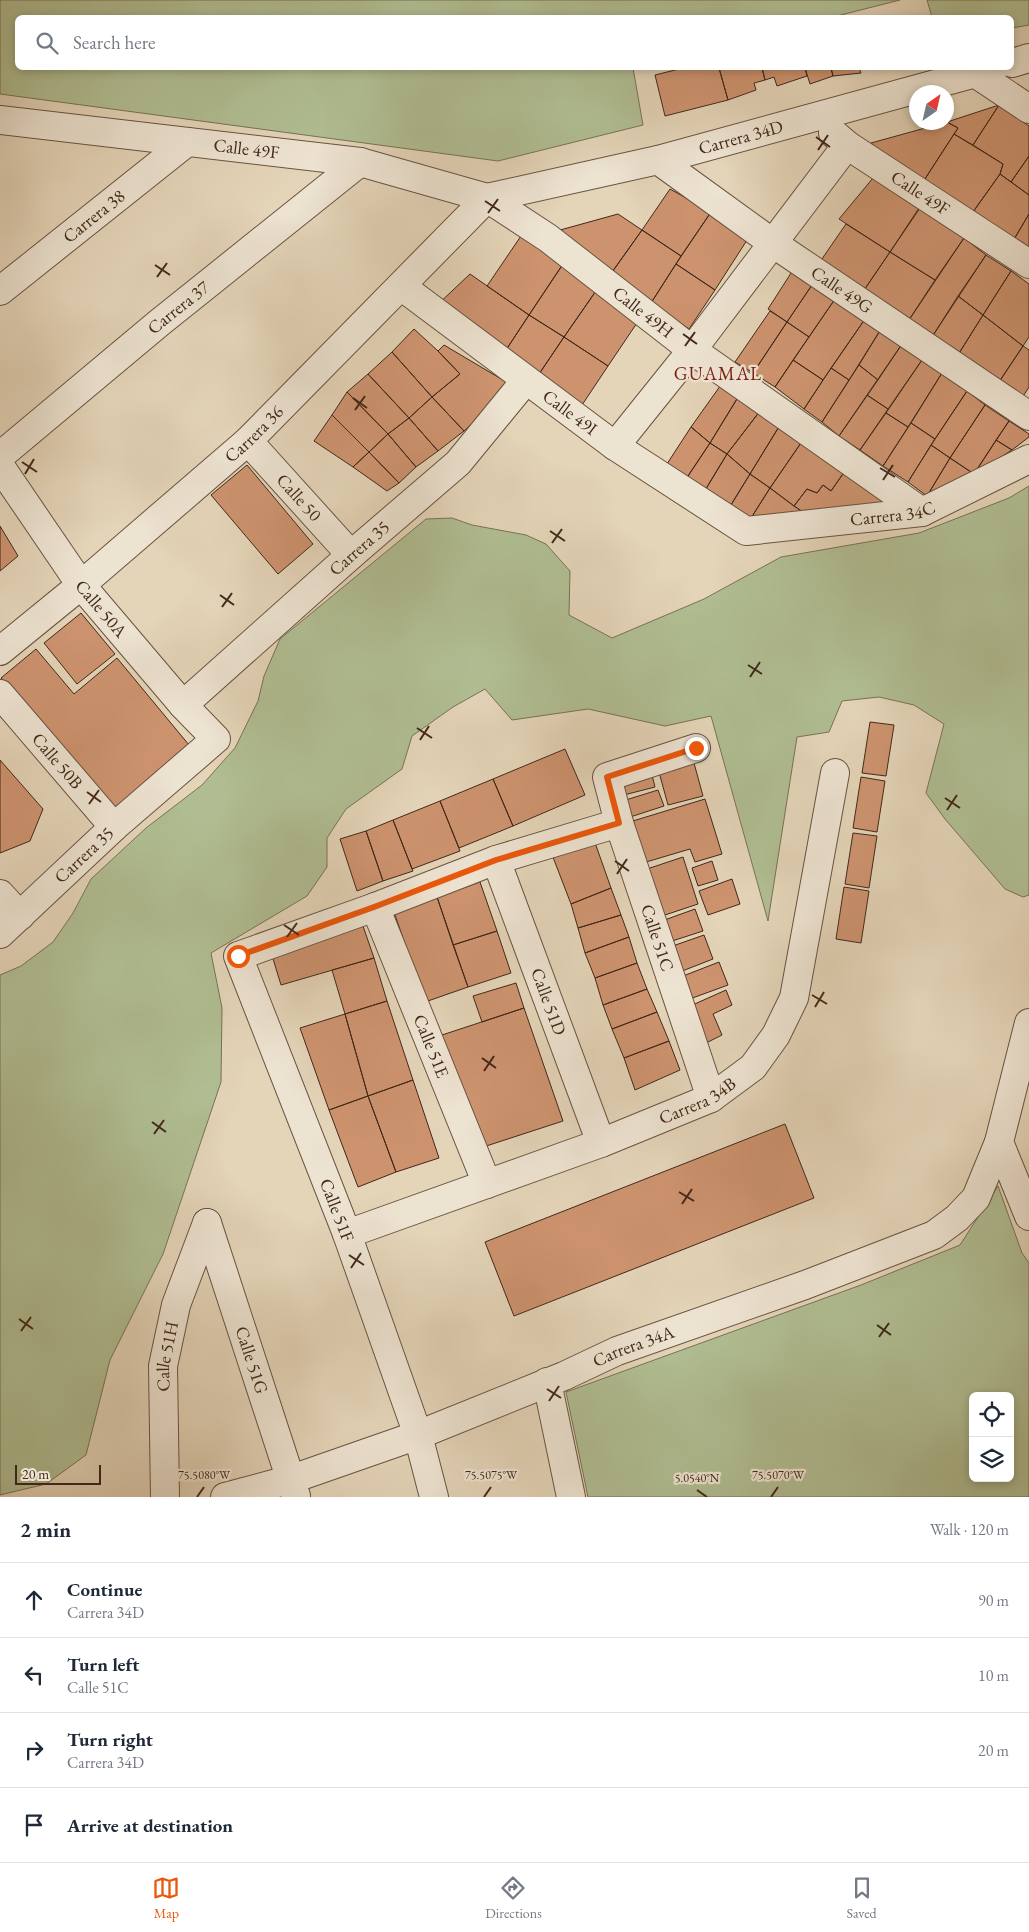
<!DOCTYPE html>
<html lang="en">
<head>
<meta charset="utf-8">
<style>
  body { margin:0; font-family:"EB Garamond",serif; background:#f6f6f7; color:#1f2937 }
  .controls { position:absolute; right:15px; bottom:15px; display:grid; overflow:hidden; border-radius:8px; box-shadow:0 2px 8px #0003 }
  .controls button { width:45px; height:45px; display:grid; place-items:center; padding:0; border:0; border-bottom:1px solid #e0e1e3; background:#fff; color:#1f2937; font:25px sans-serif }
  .compass { position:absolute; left:909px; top:85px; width:45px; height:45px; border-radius:50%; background:#fff; box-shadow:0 2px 8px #0003; rotate:34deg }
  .scale { position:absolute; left:15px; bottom:12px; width:86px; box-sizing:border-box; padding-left:5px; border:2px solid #412819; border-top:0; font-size:14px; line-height:18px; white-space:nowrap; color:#412819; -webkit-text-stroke:4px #ede3d1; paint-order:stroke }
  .stop { position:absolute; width:15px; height:15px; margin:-11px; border:4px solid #ea580c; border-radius:50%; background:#fff }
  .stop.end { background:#ea580c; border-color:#fff; box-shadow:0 1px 5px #0008 }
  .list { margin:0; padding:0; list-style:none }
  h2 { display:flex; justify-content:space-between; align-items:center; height:65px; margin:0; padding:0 20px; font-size:21px }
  h2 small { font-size:16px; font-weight:400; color:#747a83 }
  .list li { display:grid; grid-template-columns:32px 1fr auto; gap:15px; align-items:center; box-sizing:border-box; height:75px; padding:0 20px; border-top:1px solid #e0e1e3 }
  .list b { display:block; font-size:19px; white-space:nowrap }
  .list p { margin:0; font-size:16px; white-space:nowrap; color:#747a83 }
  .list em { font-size:16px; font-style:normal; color:#747a83 }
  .icon { flex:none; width:28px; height:28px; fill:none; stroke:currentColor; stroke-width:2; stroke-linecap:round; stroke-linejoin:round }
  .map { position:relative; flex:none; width:1029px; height:1497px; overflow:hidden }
  .search { position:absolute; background:#fff; box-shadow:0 2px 8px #0003; left:15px; right:15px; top:15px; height:55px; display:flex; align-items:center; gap:12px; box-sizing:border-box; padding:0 18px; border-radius:8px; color:#747a83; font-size:19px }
  .sheet { height:365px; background:#fff }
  nav { display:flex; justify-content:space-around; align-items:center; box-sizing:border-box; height:70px; border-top:1px solid #e0e1e3; background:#fff; font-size:14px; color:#747a83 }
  nav a { display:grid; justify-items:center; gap:2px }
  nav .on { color:#ea580c }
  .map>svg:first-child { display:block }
</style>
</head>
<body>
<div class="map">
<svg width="1029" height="1497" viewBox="0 0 1029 1497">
  <rect width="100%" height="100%" fill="#e4d4b8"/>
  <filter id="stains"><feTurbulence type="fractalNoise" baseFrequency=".004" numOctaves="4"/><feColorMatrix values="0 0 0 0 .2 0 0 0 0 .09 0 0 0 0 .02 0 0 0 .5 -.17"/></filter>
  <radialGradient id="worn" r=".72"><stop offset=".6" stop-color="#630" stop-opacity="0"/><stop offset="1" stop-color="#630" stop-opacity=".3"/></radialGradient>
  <path fill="#b0bd92" stroke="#787256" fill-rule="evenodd" d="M 0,0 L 900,0 L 829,18 L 18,18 L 18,68 L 633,68 L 643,125 L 498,161 L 0,94 Z
    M 927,0 L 1029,0 L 1029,25 L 1012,28 L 1012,18 L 932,17 Z
    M 1029,486 L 1029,895 L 1023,897 L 1005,889 L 945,819 L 926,793 L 944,724 L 914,705 L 879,697 L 842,701 L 829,732 L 797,737 L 768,921 L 711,716 L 665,726 L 588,709 L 512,720 L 485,689 L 453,707 L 412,736 L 402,769 L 346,809 L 327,838 L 327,867 L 307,896 L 211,953 L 222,1008 L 221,1082 L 163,1254 L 110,1360 L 86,1455 L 46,1484 L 0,1495 L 0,975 L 21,966 L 53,942 L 73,913 L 91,879 L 146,828 L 202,785 L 235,748 L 258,701 L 264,676 L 280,639 L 426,519 L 452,518 L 472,525 L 526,535 L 546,544 L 570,571 L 569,615 L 612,638 L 704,599 L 781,557 L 919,533 L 1009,498 Z
    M 998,1186 L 1022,1253 L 1029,1263 L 1029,1497 L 588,1497 L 566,1392 L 861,1285 L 960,1245 ZM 973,1396 L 1010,1396 L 1010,1478 L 973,1478 Z"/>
  <path fill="#cd936f" stroke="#412819" d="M 683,68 L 719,68 L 728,100 L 665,116 L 655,75 Z
    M 719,68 L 762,68 L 765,80 L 754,83 L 756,90 L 728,100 Z
    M 762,68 L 805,68 L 807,76 L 777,86 L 774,77 L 765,80 Z
    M 805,68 L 831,68 L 833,76 L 810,84 Z
    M 831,68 L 859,68 L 861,73 L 833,76 Z
    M 999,105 L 1029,126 L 1029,156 L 1011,182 L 1000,174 L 1003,164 L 973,145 Z
    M 999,105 L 973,145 L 954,134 L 958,128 L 947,122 Z
    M 947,122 L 958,128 L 921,185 L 871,143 Z
    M 954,134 L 1003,164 L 1000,174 L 968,219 L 921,185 Z
    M 1029,156 L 1029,195 L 1011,182 Z
    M 878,172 L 923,202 L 890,252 L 839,219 Z
    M 1000,174 L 1029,195 L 1029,214 L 1010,246 L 968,219 Z
    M 670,189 L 711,212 L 681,256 L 642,230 Z
    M 920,208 L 964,238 L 935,280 L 890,252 Z
    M 711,212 L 749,237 L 715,290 L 676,264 Z
    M 618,214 L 642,230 L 610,275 L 553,232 Z
    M 1029,214 L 1029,257 L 1010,246 Z
    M 846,224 L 890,252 L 860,296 L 817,266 Z
    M 642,230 L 681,256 L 651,303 L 610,275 Z
    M 521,236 L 563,264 L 529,315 L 487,286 Z
    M 964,238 L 986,255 L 930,340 L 905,326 Z
    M 890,252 L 935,280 L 905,326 L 860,296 Z
    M 986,255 L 1011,271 L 983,315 L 958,296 Z
    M 563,264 L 598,288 L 564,337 L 529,315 Z
    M 676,264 L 715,290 L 689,329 L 651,303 Z
    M 793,270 L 812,285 L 787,322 L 768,309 Z
    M 1011,271 L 1029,284 L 1029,337 L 1023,346 L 983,315 Z
    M 470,274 L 529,315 L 502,356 L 435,307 Z
    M 812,285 L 835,299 L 809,337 L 787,322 Z
    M 598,288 L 641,317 L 608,366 L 564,337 Z
    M 958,296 L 983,315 L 956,358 L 930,340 Z
    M 835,299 L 865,319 L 823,380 L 793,360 Z
    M 770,311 L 787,322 L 753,373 L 735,362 Z
    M 529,315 L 564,337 L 535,380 L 502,356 Z
    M 983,315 L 1023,346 L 997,385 L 956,358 Z
    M 865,319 L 881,329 L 849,380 L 831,368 Z
    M 787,322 L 809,337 L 775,387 L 753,373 Z
    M 414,329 L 438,351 L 460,374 L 432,397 L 392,352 Z
    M 881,329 L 902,344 L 878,380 L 859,365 Z
    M 564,337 L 608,366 L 578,411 L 535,380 Z
    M 902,344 L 922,360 L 888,409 L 867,395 Z
    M 444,345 L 513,386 L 464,431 L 432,397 L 460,374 L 438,351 Z
    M 1023,346 L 1029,350 L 1029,387 L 1020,401 L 997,385 Z
    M 392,352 L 432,397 L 409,418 L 368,374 Z
    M 793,360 L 823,380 L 804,409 L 775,387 Z
    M 922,360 L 942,373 L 908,427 L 886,413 Z
    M 859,365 L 878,380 L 839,436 L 822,422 Z
    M 831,368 L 849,380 L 822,422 L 804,409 Z
    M 942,373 L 967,391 L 935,439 L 911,423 Z
    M 368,374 L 409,418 L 388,434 L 347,392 Z
    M 723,382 L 740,394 L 710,443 L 691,427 Z
    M 967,391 L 985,405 L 950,458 L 931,445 Z
    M 347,392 L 388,434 L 369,452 L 332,415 Z
    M 740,394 L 760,411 L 727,454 L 710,443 Z
    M 867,395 L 888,409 L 860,450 L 839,436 Z
    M 432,397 L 464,431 L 438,451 L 409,418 Z
    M 985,405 L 1009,421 L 974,474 L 950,458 Z
    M 760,411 L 780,425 L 750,474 L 727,454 Z
    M 886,413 L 908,427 L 883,466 L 860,450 Z
    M 332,415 L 369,452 L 353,467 L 314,441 Z
    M 409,418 L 438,451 L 416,467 L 388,434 Z
    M 1009,421 L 1029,434 L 1029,437 L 1012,450 L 996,440 Z
    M 911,423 L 935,439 L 908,482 L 883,466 Z
    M 780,425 L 803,440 L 770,488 L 750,474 Z
    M 691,427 L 710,443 L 682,485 L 663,470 Z
    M 388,434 L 416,467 L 399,483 L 369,452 Z
    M 803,440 L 847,468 L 831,491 L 823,485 L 817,493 L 807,489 L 794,506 L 770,488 Z
    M 996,440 L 1012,450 L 974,474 Z
    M 710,443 L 727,454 L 701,497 L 682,485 Z
    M 931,445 L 950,458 L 927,496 L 908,482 Z
    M 369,452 L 399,483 L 387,491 L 353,467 Z
    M 727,454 L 750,474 L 726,513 L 701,497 Z
    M 950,458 L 974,474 L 927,496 Z
    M 247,465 L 313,544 L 278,574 L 211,495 Z
    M 847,468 L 905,509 L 815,520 L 794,506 L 807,489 L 817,493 L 823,485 L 831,491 Z
    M 750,474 L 770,488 L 746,526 L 726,513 Z
    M 770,488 L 794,506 L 815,520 L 746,526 Z
    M 0,526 L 18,556 L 0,571 Z
    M 81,613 L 115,654 L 77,684 L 44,643 Z
    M 36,649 L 74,694 L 117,658 L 194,751 L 116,815 L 1,678 Z
    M 870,722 L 894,725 L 886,776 L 862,773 Z
    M 565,749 L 585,795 L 513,826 L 493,779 Z
    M 691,752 L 703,796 L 668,805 L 656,761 Z
    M 0,760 L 43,809 L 30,841 L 0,853 Z
    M 650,767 L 655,787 L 616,797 L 611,778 Z
    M 861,777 L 885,781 L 877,832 L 853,828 Z
    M 493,779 L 513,826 L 459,848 L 440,801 Z
    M 658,790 L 664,806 L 621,820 L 616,803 Z
    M 705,799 L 722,854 L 695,862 L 690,849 L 636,865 L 623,824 Z
    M 440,801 L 460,851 L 412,869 L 393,820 Z
    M 393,820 L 413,871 L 383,881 L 366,831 Z
    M 366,831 L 383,881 L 357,891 L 340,839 Z
    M 853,833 L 877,836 L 869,888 L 845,884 Z
    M 593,837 L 611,888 L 571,904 L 551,852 Z
    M 683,857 L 698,904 L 656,918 L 641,871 Z
    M 712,861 L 718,880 L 698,886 L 692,868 Z
    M 732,879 L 740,904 L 708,915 L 699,891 Z
    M 480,882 L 497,931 L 453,945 L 437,897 Z
    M 844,887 L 869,891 L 861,943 L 836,939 Z
    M 611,888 L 621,915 L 578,928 L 571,904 Z
    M 437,897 L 468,987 L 425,1002 L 394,912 Z
    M 695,909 L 703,931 L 666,943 L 659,922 Z
    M 621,915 L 629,937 L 585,953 L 578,928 Z
    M 363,926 L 374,958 L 281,985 L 271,952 Z
    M 497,931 L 511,973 L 468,987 L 453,945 Z
    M 704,935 L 713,959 L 677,973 L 667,948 Z
    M 629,937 L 637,963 L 595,978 L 585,953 Z
    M 374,958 L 387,1001 L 345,1014 L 332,970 Z
    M 719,962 L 728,985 L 687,1000 L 678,978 Z
    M 637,963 L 647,989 L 603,1005 L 595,978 Z
    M 516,983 L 524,1008 L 482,1022 L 473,996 Z
    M 647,989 L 657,1012 L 612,1029 L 603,1005 Z
    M 726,990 L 732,1005 L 713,1014 L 722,1035 L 704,1044 L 688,1007 Z
    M 387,1001 L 413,1080 L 368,1096 L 345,1014 Z
    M 524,1008 L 563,1121 L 477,1149 L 439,1036 Z
    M 657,1012 L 669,1041 L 624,1058 L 612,1029 Z
    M 345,1014 L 368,1096 L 329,1110 L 300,1028 Z
    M 669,1041 L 680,1070 L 635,1090 L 624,1058 Z
    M 413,1080 L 439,1158 L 396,1172 L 368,1096 Z
    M 368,1096 L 396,1172 L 358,1187 L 329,1110 Z
    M 785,1124 L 814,1198 L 514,1316 L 485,1242 Z"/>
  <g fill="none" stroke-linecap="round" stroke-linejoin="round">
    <defs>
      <g id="minor">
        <path d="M 1012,63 L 1029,58"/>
        <path d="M 975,73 L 1029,109"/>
        <path id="s1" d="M 0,120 L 360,162 L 487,198 L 548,238 L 692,350 L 922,512"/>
        <path id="s2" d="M 833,133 L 847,145 L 1029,264"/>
        <path id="s3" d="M 658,160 L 774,244 L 1029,416"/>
        <path id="s4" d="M 487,198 L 658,160 L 994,68"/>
        <path id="s5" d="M 401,286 L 615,446 L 746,531 L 922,512 L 1029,459"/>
        <path id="s6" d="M 0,291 L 187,142"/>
        <path id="s7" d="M 248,441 L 351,555"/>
        <path d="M 615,446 L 692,350 L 847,145"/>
        <path id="s8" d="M 0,456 L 159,323 L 360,162"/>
        <path id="s9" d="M 0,466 L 81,585 L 183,705 L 216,739 L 114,827 L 0,934"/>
        <path id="s10" d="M 0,651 L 81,585 L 248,441 L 487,198"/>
        <path id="s11" d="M 0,694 L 114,827"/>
        <path id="s12" d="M 183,705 L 351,555 L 458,463 L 526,380"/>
        <path id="s13" d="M 696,748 L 607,777 L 619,823 L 711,1098"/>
        <path id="s14" d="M 496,860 L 601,1143"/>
        <path d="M 0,894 L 20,916"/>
        <path id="s15" d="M 375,907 L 487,1184"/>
        <path d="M 1029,1023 L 999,1142 L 1029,1216"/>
        <path id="s16" d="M 207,1223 L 296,1496"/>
        <path id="s17" d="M 347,1234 L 601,1143 L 711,1098 L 753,1067 L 776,1035 L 794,998 L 835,773"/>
        <path d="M 547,1382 L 571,1497"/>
        <path id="s18" d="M 165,1497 L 163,1366 L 176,1305 L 207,1223"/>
        <path id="s19" d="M 225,1497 L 292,1479 L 418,1435 L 564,1376 L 617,1351 L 805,1285 L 934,1235 L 957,1218 L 976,1198 L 999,1142"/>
        <path d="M 434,1497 L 418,1435 L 347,1234 L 238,956 L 375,907 L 496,860 L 619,823"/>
      </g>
    </defs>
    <use href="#minor" stroke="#6a5341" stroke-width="30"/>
    <use href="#minor" stroke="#ede3d1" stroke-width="28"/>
  </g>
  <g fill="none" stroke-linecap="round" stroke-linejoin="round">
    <path stroke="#ea580c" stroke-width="6" d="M 238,956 L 374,907 L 496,860 L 619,823 L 607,777 L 696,748"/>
  </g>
  <path fill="none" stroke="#412819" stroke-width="2" d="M 816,137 L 830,147M 818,150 L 828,135M 485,201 L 500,211M 488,213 L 498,199M 155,265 L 170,275M 157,277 L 167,263M 683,334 L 697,344M 685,346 L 695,332M 353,398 L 367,408M 355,410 L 365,396M 22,462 L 37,472M 880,468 L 895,477M 25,474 L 34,459M 883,480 L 893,465M 550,531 L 565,541M 552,543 L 562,529M 220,595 L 234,605M 222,607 L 232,593M 748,665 L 762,674M 750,677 L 760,662M 417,728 L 432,738M 420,740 L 429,726M 87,792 L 101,802M 945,798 L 960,808M 89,804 L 99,790M 947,810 L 957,795M 615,861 L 629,871M 617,874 L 627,859M 284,925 L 299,935M 287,937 L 297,923M 812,995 L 827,1004M 815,1007 L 824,992M 482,1058 L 496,1068M 484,1071 L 494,1056M 152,1122 L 166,1132M 154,1134 L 164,1120M 679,1192 L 694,1201M 682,1204 L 692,1189M 349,1255 L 364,1265M 351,1268 L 361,1253M 19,1319 L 33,1329M 877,1325 L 891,1335M 21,1331 L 31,1317M 879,1337 L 889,1323M 547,1389 L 561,1398M 549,1401 L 559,1386M 697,1490 L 707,1497M 197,1497 L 204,1487M 484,1497 L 491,1487M 771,1497 L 778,1487"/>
  <g text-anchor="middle" stroke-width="4.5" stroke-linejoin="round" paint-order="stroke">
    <g font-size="18" fill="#412819" stroke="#ede3d1">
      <text dy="6" stroke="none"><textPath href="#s4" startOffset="261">Carrera 34D</textPath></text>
      <text dy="6" stroke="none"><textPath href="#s1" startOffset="248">Calle 49F</textPath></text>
      <text dy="6" stroke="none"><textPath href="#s2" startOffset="106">Calle 49F</textPath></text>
      <text dy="6" stroke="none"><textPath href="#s6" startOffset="120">Carrera 38</textPath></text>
      <text dy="6" stroke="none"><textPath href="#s3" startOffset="225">Calle 49G</textPath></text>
      <text dy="6" stroke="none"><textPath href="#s8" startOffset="232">Carrera 37</textPath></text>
      <text dy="6" stroke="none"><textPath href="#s1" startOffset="688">Calle 49H</textPath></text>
      <text dy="6" stroke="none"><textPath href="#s5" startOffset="211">Calle 49I</textPath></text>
      <text dy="6" stroke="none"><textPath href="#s10" startOffset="334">Carrera 36</textPath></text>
      <text dy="6" stroke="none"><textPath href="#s7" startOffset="76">Calle 50</textPath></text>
      <text dy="6" stroke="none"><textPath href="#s5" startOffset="571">Carrera 34C</textPath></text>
      <text dy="6" stroke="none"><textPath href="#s12" startOffset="236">Carrera 35</textPath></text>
      <text dy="6" stroke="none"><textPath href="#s9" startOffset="175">Calle 50A</textPath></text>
      <text dy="6" stroke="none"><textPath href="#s11" startOffset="88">Calle 50B</textPath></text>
      <text transform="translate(84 855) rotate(-43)" y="6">Carrera 35</text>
      <text dy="6" stroke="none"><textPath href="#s13" startOffset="262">Calle 51C</textPath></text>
      <text dy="6" stroke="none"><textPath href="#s14" startOffset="151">Calle 51D</textPath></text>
      <text dy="6" stroke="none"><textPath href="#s15" startOffset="150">Calle 51E</textPath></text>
      <text dy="6" stroke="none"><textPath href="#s17" startOffset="375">Carrera 34B</textPath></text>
      <text transform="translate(337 1210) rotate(69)" y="6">Calle 51F</text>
      <text dy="6" stroke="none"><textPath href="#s19" startOffset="436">Carrera 34A</textPath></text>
      <text dy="6" stroke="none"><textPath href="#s18" startOffset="141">Calle 51H</textPath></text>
      <text dy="6" stroke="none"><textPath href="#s16" startOffset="144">Calle 51G</textPath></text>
    </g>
    <g font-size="19" letter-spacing="1" fill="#7a1f14" stroke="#ede3d1">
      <text x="718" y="380">GUAMAL</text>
    </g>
  </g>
  <g font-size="12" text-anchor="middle" fill="#412819" stroke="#ede3d1" stroke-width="4.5" stroke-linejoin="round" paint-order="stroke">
    <text x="204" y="1479">75.5080°W</text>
    <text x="491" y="1479">75.5075°W</text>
    <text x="778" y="1479">75.5070°W</text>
    <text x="697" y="1482">5.0540°N</text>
  </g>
  <rect width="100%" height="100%" filter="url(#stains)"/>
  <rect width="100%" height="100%" fill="url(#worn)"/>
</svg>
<div class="controls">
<button><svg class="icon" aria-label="locate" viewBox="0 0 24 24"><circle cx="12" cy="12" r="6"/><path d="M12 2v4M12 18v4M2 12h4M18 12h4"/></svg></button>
<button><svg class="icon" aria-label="layers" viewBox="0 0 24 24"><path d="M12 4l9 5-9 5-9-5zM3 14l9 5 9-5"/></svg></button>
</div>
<svg class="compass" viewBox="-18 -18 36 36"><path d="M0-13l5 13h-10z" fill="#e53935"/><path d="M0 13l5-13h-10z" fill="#747a83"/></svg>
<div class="scale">20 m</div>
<div class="stop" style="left:238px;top:956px"></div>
<div class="stop end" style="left:696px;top:748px"></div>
<div class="search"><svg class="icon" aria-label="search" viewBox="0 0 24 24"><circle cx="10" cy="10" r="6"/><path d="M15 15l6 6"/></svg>Search here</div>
</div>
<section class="sheet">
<h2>2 min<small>Walk · 120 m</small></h2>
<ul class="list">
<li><svg class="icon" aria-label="ahead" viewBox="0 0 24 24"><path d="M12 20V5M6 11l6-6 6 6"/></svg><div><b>Continue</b><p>Carrera 34D</p></div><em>90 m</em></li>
<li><svg class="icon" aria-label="left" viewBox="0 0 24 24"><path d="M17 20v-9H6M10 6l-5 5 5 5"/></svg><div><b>Turn left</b><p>Calle 51C</p></div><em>10 m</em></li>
<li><svg class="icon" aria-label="right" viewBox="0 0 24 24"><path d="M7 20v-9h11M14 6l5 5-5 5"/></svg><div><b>Turn right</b><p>Carrera 34D</p></div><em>20 m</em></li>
<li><svg class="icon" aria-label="arrive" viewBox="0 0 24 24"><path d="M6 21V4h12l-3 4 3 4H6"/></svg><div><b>Arrive at destination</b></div></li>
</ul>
</section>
<nav>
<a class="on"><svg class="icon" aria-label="map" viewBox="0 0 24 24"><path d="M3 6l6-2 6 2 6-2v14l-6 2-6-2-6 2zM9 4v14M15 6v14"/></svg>Map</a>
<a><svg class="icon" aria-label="directions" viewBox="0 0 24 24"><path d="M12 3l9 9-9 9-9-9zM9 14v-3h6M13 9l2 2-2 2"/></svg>Directions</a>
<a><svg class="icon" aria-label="saved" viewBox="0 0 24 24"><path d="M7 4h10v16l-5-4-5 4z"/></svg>Saved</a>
</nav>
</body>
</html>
